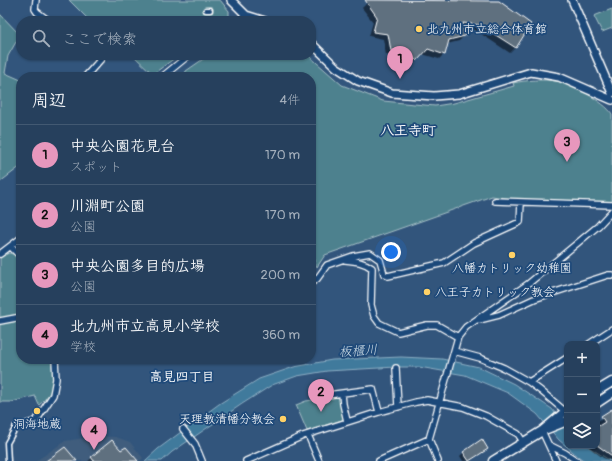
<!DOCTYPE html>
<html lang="ja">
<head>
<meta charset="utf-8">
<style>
  body { margin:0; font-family:Pangolin,"Klee One",sans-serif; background:#324b66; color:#f1f3f6 }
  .controls { position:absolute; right:12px; bottom:12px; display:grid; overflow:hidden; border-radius:8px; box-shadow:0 1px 3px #0004 }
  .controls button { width:36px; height:36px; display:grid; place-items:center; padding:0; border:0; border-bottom:1px solid #425972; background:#26405d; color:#f1f3f6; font:20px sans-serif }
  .you { position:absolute; left:391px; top:252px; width:14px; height:14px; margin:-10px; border:3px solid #fff; border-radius:50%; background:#1a73e8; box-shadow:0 0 0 6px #1a73e833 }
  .badge { display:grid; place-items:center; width:26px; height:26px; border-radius:50%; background:#e797bd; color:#111; font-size:13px; font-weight:700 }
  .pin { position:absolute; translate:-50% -33px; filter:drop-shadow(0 1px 2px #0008) }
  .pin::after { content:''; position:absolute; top:21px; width:14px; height:12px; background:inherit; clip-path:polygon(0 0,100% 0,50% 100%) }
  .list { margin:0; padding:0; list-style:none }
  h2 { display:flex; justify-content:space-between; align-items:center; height:52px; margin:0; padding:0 16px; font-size:17px }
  h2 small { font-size:13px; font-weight:400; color:#a4afbc }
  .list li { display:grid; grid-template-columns:26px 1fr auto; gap:12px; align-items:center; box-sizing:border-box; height:60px; padding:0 16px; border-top:1px solid #425972 }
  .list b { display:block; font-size:15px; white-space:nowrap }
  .list p { margin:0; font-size:13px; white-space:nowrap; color:#a4afbc }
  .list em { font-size:13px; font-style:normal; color:#a4afbc }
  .icon { flex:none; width:22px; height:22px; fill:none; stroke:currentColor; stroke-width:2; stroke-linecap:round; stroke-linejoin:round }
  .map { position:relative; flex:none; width:612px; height:461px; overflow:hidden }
  .search { position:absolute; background:#26405d; box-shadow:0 1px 3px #0004; left:16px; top:16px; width:300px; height:44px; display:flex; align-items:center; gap:10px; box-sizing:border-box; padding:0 14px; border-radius:16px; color:#a4afbc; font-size:15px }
  .panel { position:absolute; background:#26405d; box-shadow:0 1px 3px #0004; left:16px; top:72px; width:300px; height:292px; border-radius:16px }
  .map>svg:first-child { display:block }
</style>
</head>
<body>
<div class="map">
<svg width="612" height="461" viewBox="0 0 612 461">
  <rect width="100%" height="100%" fill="#32557c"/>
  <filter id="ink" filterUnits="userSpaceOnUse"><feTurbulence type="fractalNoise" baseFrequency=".025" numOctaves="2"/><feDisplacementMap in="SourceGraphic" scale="8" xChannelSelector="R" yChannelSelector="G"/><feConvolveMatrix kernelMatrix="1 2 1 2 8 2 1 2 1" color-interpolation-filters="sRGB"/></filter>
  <g filter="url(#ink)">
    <path fill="#3f5d7d" d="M 95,436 L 116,437 L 130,442 L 143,458 L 140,461 L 36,461 L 65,441 Z"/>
    <path fill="#4e818e" stroke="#a6c0c6" d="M 69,0 L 220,0 L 229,11 L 229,18 L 225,21 L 90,21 Z
      M 612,9 L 612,28 L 602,32 L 594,16 Z
      M 0,14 L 20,35 L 8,56 L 5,73 L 21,80 L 21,166 L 0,182 Z
      M 133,55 L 179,55 L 153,74 Z
      M 209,55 L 308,55 L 342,85 L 383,101 L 435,106 L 454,103 L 514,86 L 513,83 C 528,80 541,79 557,81 C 570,83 605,102 612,114 L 612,202 L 519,200 L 492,196 L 325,255 L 317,267 L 311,252 L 311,77 L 184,77 L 186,71 Z
      M 9,253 L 13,254 L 21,262 L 21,359 L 52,359 C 56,379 55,391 39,405 L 35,396 L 12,402 L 0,402 L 0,257 Z
      M 340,396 L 345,419 L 307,431 L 296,405 L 306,401 Z"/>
    <path fill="#417a9c" stroke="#8dafc4" d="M 401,357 L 442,359 L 479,367 L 514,384 L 552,409 L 567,429 L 567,446 L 587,446 L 611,461 L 585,461 L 579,457 L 559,440 L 537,414 L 508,393 L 465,375 L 419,367 L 396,367 L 327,371 L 297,376 L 272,385 L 242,404 L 172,452 L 162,461 L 145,461 L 158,449 L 219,404 L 259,379 L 294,367 L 332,360 Z"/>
    <path fill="#0007" d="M 370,0 L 474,0 L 499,2 L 530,25 L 515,48 L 510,53 L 475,30 L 463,28 L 464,36 L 459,41 L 447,44 L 444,54 L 439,59 L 422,54 L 412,65 L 400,53 L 386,55 L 383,39 L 369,36 L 373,22 L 362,8 Z
      M 612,410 L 612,461 L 603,458 L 587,446 L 597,446 L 597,428 L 600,426 L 597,422 Z
      M 112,442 L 121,452 L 134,461 L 88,461 Z
      M 487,449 L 470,461 L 463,461 L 460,456 L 464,452 Z"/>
    <path fill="#5e707f" stroke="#fff" d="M 365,0 L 499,1 L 531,24 L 516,48 L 480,25 L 463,23 L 465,36 L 449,40 L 445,55 L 428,49 L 417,61 L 405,49 L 391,51 L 388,34 L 373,32 L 377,17 Z
      M 612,409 L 612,456 L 597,445 L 597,427 L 605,422 L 601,416 Z
      M 482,439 L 488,449 L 469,461 L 463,452 Z
      M 112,440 L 121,450 L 126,447 L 138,461 L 94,461 L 91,457 Z
      M 65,447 L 77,461 L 46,461 Z"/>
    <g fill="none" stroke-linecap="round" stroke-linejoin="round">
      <defs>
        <path id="pedestrian" d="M 206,10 L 210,10
          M 8,461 L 7,443 L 16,427"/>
        <path id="minor" d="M 36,0 L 35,9 L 37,12 L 49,21
          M 238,21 L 246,15
          M 85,77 L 101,59 L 95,55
          M 162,77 L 189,55
          M 495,201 L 612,205
          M 11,247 L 21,257
          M 0,254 L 21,238
          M 345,260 C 356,261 364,262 372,268 L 371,305 L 374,316 L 379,323 L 398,332 L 427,325 L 437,325 L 458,337
          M 311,283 L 317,279 L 327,265 L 353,256 L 370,253 L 380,260 L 384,274 L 388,276 L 444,263 L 474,243 L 520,222 L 521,203
          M 479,320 L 499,315 L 534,299 L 608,275 L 612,275
          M 0,321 L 21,317
          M 589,344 L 612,329
          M 454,351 L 480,358 L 504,368 L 529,382 L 541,391 L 567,413
          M 396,368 L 398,407
          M 529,382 L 567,358
          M 342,394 L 343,404 L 347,421
          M 320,396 L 373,389 L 379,412
          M 16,427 L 36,421 L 53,395 L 56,379 L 55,359
          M 183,429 L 195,444 L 202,461
          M 542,431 L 556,461
          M 308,435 L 319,461
          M 549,445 L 565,453 L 577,461
          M 246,461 L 303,436 L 379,412 L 416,402 L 427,400 L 463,407 L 486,416 L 518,434 L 524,443
          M 379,461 L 429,439
          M 438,461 L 429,439 L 458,337 L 466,327 L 528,284 L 598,226 L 612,211"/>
        <path id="tertiary" d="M 231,0 L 246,15 L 265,21
          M 572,0 L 612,93
          M 311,43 L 336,67 L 358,81 L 392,93 L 434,96 L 459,94 L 531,72 L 559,77 L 612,100"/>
        <path id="secondary" d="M 597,391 L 612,382
          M 597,403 L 612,393
          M 547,429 L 567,421
          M 493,461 L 542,431 L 567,410"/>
      </defs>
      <use href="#pedestrian" stroke="#fff" stroke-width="7"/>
      <use href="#minor" stroke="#fff" stroke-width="8"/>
      <use href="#tertiary" stroke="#fff" stroke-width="10"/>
      <use href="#secondary" stroke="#fff" stroke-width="11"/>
      <use href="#pedestrian" stroke="#1f4a7a" stroke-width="4"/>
      <use href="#minor" stroke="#1f4a7a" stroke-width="5.5"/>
      <use href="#tertiary" stroke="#1f4a7a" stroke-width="7"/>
      <use href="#secondary" stroke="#1f4a7a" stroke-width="8"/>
    </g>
  </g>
  <g fill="#ffd166" stroke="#1f4a7a" stroke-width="1.5">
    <circle cx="419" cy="29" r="4"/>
    <circle cx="512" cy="255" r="4"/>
    <circle cx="427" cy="292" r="4"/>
    <circle cx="37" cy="411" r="4"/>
    <circle cx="283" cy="419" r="4"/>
  </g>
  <g text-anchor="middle" stroke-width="3.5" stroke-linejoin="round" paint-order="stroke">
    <g font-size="12" fill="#fff" stroke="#1f4a7a" text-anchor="start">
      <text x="427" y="33">北九州市立総合体育館</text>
      <text x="512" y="272" text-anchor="middle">八幡カトリック幼稚園</text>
      <text x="435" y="296">八王子カトリック教会</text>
      <text x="275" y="423" text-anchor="end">天理教清幡分教会</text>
      <text x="37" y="428" text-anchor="middle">洞海地蔵</text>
    </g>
    <g font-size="13" font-style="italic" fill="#d0dee6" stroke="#1f4a7a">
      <text transform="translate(358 350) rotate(-4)" y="5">板櫃川</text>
    </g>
    <g font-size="13" font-weight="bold" fill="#fff" stroke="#1f4a7a">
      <text x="182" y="381">高見四丁目</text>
    </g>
    <g font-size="14" font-weight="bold" fill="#fff" stroke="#1f4a7a">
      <text x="408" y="135">八王寺町</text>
    </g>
  </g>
</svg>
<div class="controls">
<button>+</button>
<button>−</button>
<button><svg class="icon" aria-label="layers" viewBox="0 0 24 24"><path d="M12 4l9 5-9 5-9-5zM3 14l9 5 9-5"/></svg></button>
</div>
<div class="you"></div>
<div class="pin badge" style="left:400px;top:79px">1</div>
<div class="pin badge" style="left:321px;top:412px">2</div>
<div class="pin badge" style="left:567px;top:162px">3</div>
<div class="pin badge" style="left:94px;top:450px">4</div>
<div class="search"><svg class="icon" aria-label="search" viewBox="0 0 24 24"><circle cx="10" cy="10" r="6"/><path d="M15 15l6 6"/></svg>ここで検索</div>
<section class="panel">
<h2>周辺<small>4件</small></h2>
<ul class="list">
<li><span class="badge">1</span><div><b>中央公園花見台</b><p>スポット</p></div><em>170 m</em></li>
<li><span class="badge">2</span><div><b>川淵町公園</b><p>公園</p></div><em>170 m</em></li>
<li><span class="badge">3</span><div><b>中央公園多目的広場</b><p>公園</p></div><em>200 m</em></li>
<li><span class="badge">4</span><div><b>北九州市立高見小学校</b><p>学校</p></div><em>360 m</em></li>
</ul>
</section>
</div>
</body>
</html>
